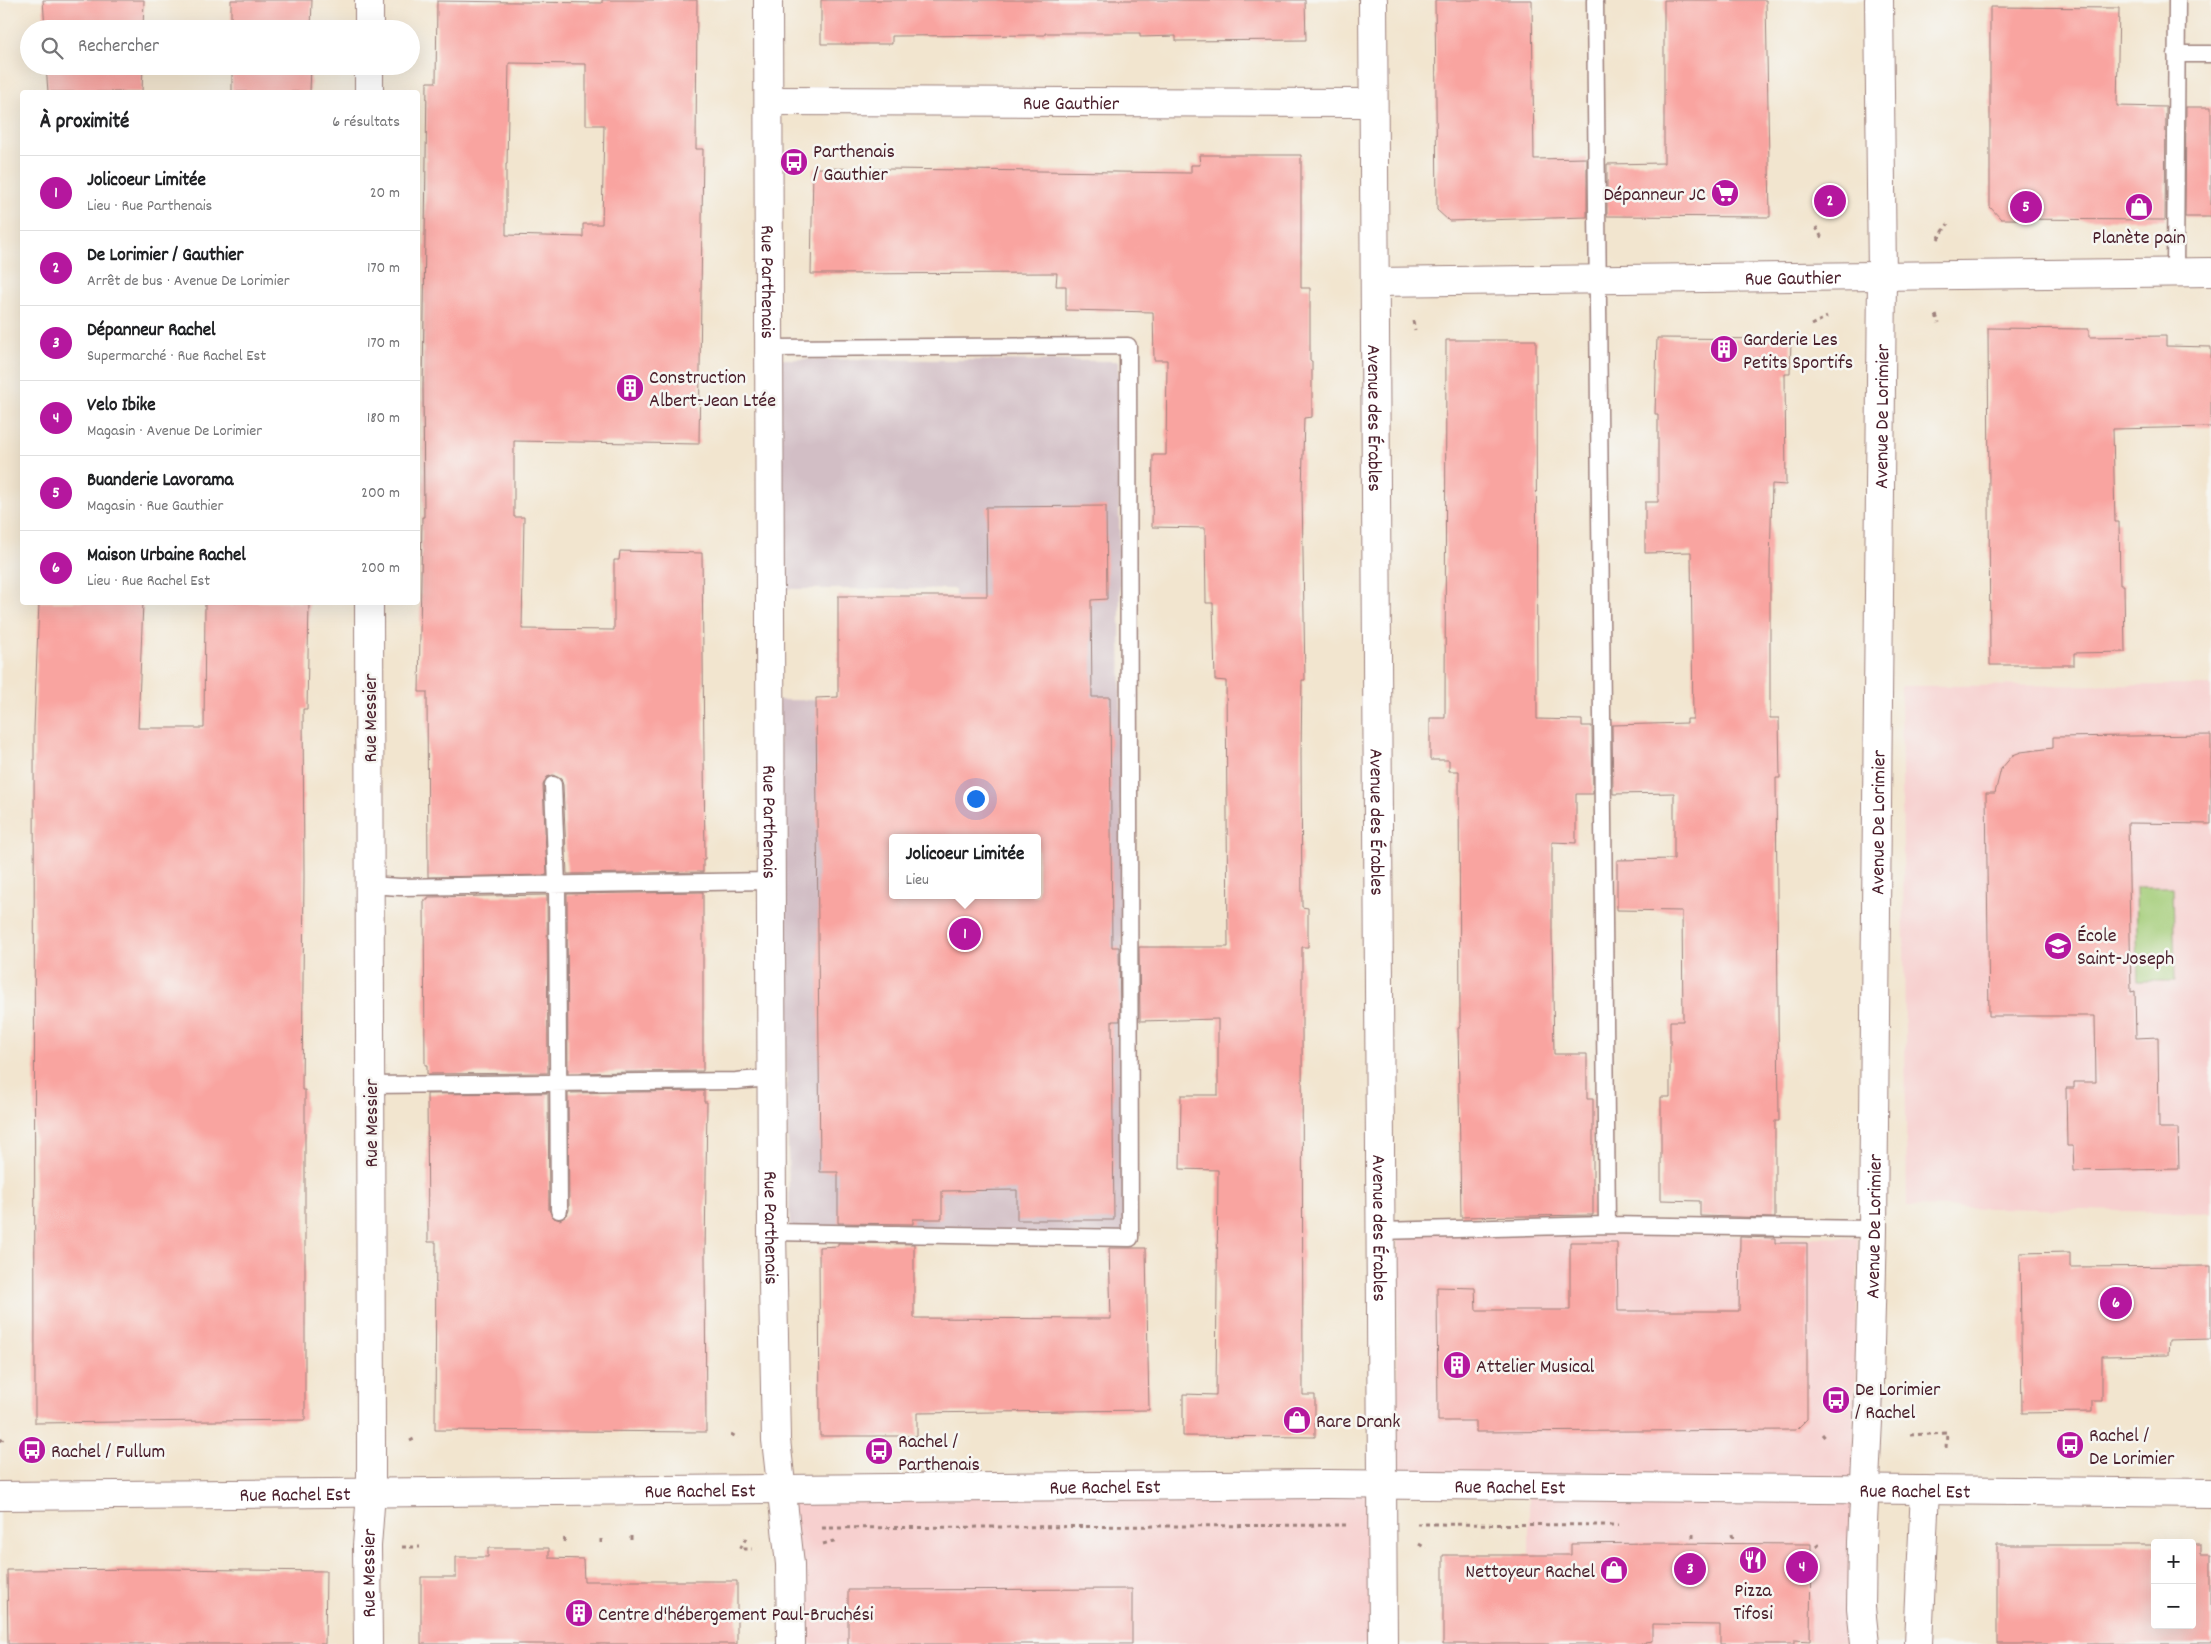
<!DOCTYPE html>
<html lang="fr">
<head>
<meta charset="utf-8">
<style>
  body { margin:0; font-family:Dekko,sans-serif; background:#f6f6f6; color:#202124 }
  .controls { position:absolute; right:15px; bottom:15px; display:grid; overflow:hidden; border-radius:5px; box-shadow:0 5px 20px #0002 }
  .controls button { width:45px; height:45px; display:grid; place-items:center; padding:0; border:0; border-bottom:1px solid #e0e0e0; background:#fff; color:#202124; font:25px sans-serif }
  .you { position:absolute; left:975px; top:798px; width:18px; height:18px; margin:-12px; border:4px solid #fff; border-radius:50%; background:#1a73e8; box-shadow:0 0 0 8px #1a73e833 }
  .badge { display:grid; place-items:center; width:32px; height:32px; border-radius:50%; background:#b5179e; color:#fff; font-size:16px; font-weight:700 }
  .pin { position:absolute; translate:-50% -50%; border:2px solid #fff; box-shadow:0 1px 5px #0006 }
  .popup { position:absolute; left:889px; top:834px; width:152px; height:65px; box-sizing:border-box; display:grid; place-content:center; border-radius:5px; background:#fff; filter:drop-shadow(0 1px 4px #0005); font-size:16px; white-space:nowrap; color:#757577 }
  .popup b { font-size:19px; color:#202124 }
  .popup::after { content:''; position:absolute; left:50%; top:100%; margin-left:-10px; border:10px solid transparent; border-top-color:#fff }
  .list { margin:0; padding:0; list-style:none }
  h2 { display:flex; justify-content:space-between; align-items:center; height:65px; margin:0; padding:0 20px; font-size:21px }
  h2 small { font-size:16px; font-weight:400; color:#757577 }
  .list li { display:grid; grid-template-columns:32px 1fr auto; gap:15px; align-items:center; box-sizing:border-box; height:75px; padding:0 20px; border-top:1px solid #e0e0e0 }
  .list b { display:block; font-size:19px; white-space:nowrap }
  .list p { margin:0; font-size:16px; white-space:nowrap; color:#757577 }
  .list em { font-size:16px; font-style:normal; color:#757577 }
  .icon { flex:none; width:28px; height:28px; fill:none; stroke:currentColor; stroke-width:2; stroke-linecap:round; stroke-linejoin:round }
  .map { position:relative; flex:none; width:2211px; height:1644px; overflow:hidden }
  .search { position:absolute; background:#fff; box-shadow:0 5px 20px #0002; left:20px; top:20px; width:400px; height:55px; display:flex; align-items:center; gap:12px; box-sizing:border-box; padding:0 18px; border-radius:28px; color:#757577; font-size:19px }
  .panel { position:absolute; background:#fff; box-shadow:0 5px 20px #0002; left:20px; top:90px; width:400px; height:515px; border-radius:5px }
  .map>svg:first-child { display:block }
</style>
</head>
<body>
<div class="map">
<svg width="2211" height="1644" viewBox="0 0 2211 1644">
  <rect width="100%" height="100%" fill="#f6f6f2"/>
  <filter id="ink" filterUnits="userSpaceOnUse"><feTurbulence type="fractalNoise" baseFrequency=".02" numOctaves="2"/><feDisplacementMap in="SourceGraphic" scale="10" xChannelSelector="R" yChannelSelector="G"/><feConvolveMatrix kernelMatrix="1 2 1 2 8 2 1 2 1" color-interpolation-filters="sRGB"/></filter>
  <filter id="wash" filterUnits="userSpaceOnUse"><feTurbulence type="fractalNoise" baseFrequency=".0096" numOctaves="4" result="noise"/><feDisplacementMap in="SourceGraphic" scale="20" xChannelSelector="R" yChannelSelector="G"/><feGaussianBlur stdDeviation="1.12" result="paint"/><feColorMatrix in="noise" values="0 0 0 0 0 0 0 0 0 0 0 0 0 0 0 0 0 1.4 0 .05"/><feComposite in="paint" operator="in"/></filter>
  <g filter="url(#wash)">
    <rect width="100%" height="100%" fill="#f2e5cf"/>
    <path fill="#f7d0cf" d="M 2211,685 L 2211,1213 L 1907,1206 L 1901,686 Z
      M 1398,1231 L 1858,1238 L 1851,1644 L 1794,1640 L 1674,1644 L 1529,1644 L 1529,1484 L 1397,1478 Z
      M 1382,1485 L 1383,1644 L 790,1644 L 783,1490 Z"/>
    <path fill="#d2bec5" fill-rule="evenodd" d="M 777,359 L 1118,361 L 1125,1234 L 790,1238 L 778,700 L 955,701 L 955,589 L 781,589 ZM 892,838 L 1038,838 L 1038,895 L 892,895 Z"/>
    <path fill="#a4cd79" stroke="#777652" d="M 2136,887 L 2173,887 L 2175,981 L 2138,981 Z"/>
    <g id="blocks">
      <path fill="#f9a4a0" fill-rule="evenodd" d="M 43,0 L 144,0 L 143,29 L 45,29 Z
        M 231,0 L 312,0 L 311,29 L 231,29 Z
        M 602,0 L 697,0 L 696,149 L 703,149 L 699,444 L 514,441 L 514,517 L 524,517 L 522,629 L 614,630 L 614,560 L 619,560 L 620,551 L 702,553 L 705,859 L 703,859 L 703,872 L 567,874 L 563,785 L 561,779 L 553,775 L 547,777 L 543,785 L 547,875 L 428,877 L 427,692 L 419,692 L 422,517 L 424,517 L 423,387 L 427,82 L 436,82 L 437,1 L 602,3 ZM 509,63 L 586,64 L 586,125 L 604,125 L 602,224 L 583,224 L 583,237 L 506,235 L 506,164 L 507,164 Z
        M 821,0 L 1305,0 L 1306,40 L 1176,41 L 1176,36 L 1140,37 L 1140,33 L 1045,33 L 1045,35 L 892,36 L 892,44 L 821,44 Z
        M 1435,0 L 1532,0 L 1534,159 L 1587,158 L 1587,217 L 1449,221 L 1437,210 Z
        M 1664,0 L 1766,0 L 1770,217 L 1607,216 L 1607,164 L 1664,163 Z
        M 1990,7 L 2119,8 L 2117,106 L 2166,107 L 2165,220 L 2001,219 L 1990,207 Z
        M 46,66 L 143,66 L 142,92 L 48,92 Z
        M 232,66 L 311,66 L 310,92 L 232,92 Z
        M 2186,107 L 2211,107 L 2211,217 L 2185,217 Z
        M 1199,155 L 1301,155 L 1301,288 L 1310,288 L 1310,361 L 1312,361 L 1312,417 L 1304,418 L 1302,491 L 1305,680 L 1302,680 L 1301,753 L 1302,907 L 1308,908 L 1308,947 L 1302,947 L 1302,1020 L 1303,1395 L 1315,1395 L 1315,1437 L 1183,1436 L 1183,1394 L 1216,1395 L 1218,1170 L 1180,1169 L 1181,1095 L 1218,1095 L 1218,1019 L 1140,1021 L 1139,947 L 1228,947 L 1226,681 L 1215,680 L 1213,603 L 1206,603 L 1205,528 L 1152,527 L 1153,455 L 1166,455 L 1167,360 L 1154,360 L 1153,312 L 1066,310 L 1066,286 L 1056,286 L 1057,273 L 811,274 L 813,168 L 1191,173 L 1191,165 L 1200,165 Z
        M 1988,328 L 2089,329 L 2089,337 L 2166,336 L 2166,346 L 2211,347 L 2211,427 L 2113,429 L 2115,522 L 2119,522 L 2120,585 L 2124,585 L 2125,652 L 2074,653 L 2074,665 L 1990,665 Z
        M 1657,338 L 1791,339 L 1790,374 L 1785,374 L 1786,485 L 1772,484 L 1770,565 L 1770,718 L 1779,718 L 1780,778 L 1776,778 L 1779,1121 L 1775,1121 L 1775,1218 L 1700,1216 L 1700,1201 L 1661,1200 L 1661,1097 L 1670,1097 L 1670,1021 L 1683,1021 L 1682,911 L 1617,910 L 1617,860 L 1674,859 L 1674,793 L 1613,794 L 1612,725 L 1687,723 L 1687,719 L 1693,719 L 1691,552 L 1645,553 L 1645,502 L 1658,502 L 1658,414 L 1655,414 Z
        M 1446,340 L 1536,340 L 1537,719 L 1582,720 L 1582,726 L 1592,726 L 1593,794 L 1576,794 L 1576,843 L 1552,842 L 1552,934 L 1554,1054 L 1587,1054 L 1587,1099 L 1593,1099 L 1593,1215 L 1461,1217 L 1458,1027 L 1460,1027 L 1459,771 L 1449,771 L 1449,760 L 1430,760 L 1430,718 L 1445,718 Z
        M 1106,506 L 1107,599 L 1091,600 L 1092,697 L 1110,697 L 1112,947 L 1119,947 L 1120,1021 L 1112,1021 L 1114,1220 L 1017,1220 L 1017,1190 L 942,1191 L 942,1219 L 913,1219 L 913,1224 L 838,1223 L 838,1172 L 820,1172 L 816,698 L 838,697 L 838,596 L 987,596 L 986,507 ZM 892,838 L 1038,838 L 1038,895 L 892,895 Z
        M 39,602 L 143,602 L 138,728 L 204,728 L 205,602 L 309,602 L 307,709 L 303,709 L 304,876 L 302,1090 L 305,1090 L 305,1420 L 35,1423 L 34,728 Z
        M 2211,735 L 2211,824 L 2128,823 L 2131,992 L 2135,991 L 2136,1038 L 2158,1037 L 2159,1128 L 2178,1128 L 2179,1169 L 2074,1171 L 2073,1146 L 2067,1146 L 2066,1088 L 2074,1088 L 2074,1082 L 2096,1082 L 2095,1016 L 1989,1016 L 1986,793 L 1995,793 L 2001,769 L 2013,755 L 2021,752 L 2053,748 L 2053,737 Z
        M 703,892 L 703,1071 L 568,1073 L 567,894 Z
        M 547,895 L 548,1073 L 427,1074 L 427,1065 L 425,1065 L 424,900 L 428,900 L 428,897 Z
        M 704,1091 L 704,1102 L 707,1102 L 705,1253 L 706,1432 L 435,1430 L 436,1242 L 428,1242 L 427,1094 L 548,1093 L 549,1210 L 554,1218 L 560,1220 L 567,1215 L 569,1210 L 568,1093 Z
        M 1740,1237 L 1775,1238 L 1775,1243 L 1807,1243 L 1807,1419 L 1796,1430 L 1476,1432 L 1476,1421 L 1438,1421 L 1437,1287 L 1475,1288 L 1476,1310 L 1570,1310 L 1570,1242 L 1617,1242 L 1618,1311 L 1739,1311 Z
        M 838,1243 L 914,1244 L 914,1318 L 1111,1319 L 1109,1248 L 1146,1248 L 1149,1410 L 917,1413 L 917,1436 L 820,1436 L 819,1247 L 838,1246 Z
        M 2070,1252 L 2070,1267 L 2211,1266 L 2211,1339 L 2169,1340 L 2168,1355 L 2102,1356 L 2102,1401 L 2092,1401 L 2092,1412 L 2022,1413 L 2020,1253 Z
        M 1652,1543 L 1811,1544 L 1810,1641 L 1794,1640 L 1794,1644 L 1720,1644 L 1720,1625 L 1652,1624 L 1652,1641 L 1645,1642 L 1645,1644 L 1443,1644 L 1443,1555 L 1571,1555 L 1571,1544 Z
        M 1997,1545 L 2155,1545 L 2155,1625 L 2192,1625 L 2192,1545 L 2201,1545 L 2201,1554 L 2211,1554 L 2211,1644 L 1997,1644 Z
        M 488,1548 L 549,1548 L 549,1558 L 583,1559 L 584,1581 L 737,1581 L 737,1644 L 421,1644 L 421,1577 L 456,1577 L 456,1557 L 488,1557 Z
        M 166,1569 L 326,1571 L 325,1644 L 8,1644 L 7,1570 Z
        M 1132,1589 L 1132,1644 L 848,1644 L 848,1590 Z"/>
    </g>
  </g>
  <g filter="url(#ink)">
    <use href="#blocks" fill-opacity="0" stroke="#9e827d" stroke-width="1"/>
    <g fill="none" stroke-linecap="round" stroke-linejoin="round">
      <defs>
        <path id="lane" d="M 1595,0 L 1607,1225
          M 2176,54 L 2211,54
          M 2175,272 L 2177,0
          M 770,348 L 1128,346 L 1130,1238 L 772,1232
          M 553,785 L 557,885 L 559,1210
          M 369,885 L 400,887 L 771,881
          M 370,1085 L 736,1081 L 771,1078
          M 1380,1231 L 1607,1225 L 1873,1229"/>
        <g id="street">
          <path d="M 369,0 L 369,29"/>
          <path id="s1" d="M 768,0 L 772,1232 L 776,1440 L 790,1564 L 791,1644"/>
          <path id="s2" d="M 1373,0 L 1383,1644"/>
          <path d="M 369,66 L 369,92"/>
          <path id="s3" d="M 769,101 L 1373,103"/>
          <path id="s4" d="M 1375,282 L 2211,272"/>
          <path id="s5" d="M 368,1644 L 367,1546 L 371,1493 L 371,1444 L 369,602"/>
        </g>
        <g id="secondary">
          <path id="s6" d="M 0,1496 L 1325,1484 L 2211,1493"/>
          <path id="s7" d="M 1865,1644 L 1861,1608 L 1862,1542 L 1868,1421 L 1873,1229 L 1882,277 L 1879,0"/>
          <path d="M 1918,1644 L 1925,1490"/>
        </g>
      </defs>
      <use href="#lane" stroke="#9e827d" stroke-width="19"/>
      <use href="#street" stroke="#9e827d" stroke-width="30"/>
      <use href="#secondary" stroke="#9e827d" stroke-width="30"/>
      <path stroke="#9e827d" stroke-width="3" stroke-dasharray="4 4" stroke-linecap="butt" d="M 1816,227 L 1823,240
        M 1938,239 L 1948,224
        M 1936,315 L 1939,323
        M 1413,321 L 1415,330
        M 1811,325 L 1827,317
        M 731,1434 L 738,1438
        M 1822,1434 L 1827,1440
        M 1910,1435 L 1947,1433 L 1946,1448
        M 0,1441 L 4,1438
        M 410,1441 L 414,1439
        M 1417,1524 L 1618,1525
        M 822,1528 L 1348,1525
        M 1693,1534 L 1693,1540
        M 1732,1534 L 1733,1539
        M 631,1536 L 631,1543
        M 746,1538 L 740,1549 L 752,1549
        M 564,1542 L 565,1537
        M 601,1543 L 601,1537
        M 823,1544 L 837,1540
        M 1419,1544 L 1426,1548
        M 402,1547 L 420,1547
        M 1816,1547 L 1821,1543"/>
      <use href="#lane" stroke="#fff" stroke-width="16"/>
      <use href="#street" stroke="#fff" stroke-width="28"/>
      <use href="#secondary" stroke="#fff" stroke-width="28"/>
    </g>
  </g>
  <defs>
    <symbol id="bus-disc" viewBox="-11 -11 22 22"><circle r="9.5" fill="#b5179e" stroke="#f6f6f2"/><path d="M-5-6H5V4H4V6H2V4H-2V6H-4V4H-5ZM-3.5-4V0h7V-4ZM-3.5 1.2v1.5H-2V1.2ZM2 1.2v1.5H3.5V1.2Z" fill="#fff"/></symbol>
    <symbol id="supermarket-disc" viewBox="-11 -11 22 22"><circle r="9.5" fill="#b5179e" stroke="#f6f6f2"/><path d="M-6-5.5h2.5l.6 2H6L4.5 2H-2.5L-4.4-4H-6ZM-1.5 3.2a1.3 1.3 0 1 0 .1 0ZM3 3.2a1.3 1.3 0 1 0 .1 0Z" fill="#fff"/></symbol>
    <symbol id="shop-disc" viewBox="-11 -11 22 22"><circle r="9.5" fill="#b5179e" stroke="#f6f6f2"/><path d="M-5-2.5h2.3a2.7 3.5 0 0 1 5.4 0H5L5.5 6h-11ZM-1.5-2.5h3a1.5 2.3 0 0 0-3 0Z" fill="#fff"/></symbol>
    <symbol id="building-disc" viewBox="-11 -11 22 22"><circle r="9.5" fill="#b5179e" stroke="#f6f6f2"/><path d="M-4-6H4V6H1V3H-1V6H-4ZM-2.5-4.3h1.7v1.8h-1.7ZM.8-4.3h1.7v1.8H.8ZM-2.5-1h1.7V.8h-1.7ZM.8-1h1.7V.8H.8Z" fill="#fff"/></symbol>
    <symbol id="school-disc" viewBox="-11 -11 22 22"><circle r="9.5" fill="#b5179e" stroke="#f6f6f2"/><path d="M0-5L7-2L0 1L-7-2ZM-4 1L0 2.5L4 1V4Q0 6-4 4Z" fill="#fff"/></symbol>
    <symbol id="restaurant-disc" viewBox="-11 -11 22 22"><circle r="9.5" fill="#b5179e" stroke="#f6f6f2"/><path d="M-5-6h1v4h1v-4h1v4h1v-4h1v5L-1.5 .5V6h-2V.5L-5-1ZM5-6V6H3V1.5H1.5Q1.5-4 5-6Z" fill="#fff"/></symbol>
  </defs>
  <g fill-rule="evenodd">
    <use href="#bus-disc" x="778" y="146" width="32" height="32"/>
    <use href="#supermarket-disc" x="1709" y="177" width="32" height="32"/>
    <use href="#shop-disc" x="2123" y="191" width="32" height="32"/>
    <use href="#building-disc" x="1708" y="333" width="32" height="32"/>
    <use href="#building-disc" x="614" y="372" width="32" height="32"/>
    <use href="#school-disc" x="2042" y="930" width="32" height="32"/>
    <use href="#building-disc" x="1441" y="1349" width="32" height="32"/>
    <use href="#bus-disc" x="1820" y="1384" width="32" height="32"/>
    <use href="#shop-disc" x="1281" y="1404" width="32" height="32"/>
    <use href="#bus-disc" x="2054" y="1429" width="32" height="32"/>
    <use href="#bus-disc" x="16" y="1434" width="32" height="32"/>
    <use href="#bus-disc" x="863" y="1435" width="32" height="32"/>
    <use href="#restaurant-disc" x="1737" y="1544" width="32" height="32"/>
    <use href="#shop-disc" x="1598" y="1554" width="32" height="32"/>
    <use href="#building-disc" x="563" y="1597" width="32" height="32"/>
  </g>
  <g text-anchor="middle" stroke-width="5" stroke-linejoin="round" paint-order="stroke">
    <g font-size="20" fill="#4a1f2b" stroke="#f6f6f2">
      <text dy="7" stroke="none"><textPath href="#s3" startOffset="302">Rue Gauthier</textPath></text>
      <text dy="7" stroke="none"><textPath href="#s4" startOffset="418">Rue Gauthier</textPath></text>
      <text dy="7" stroke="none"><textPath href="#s1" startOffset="282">Rue Parthenais</textPath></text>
      <text dy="7" stroke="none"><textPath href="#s2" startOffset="418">Avenue des Érables</textPath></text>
      <text dy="7" stroke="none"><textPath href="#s7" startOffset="1228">Avenue De Lorimier</textPath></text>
      <text transform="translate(369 718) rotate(-90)" y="7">Rue Messier</text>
      <text dy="7" stroke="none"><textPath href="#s1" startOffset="822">Rue Parthenais</textPath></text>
      <text dy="7" stroke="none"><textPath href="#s2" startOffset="822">Avenue des Érables</textPath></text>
      <text dy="7" stroke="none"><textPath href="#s7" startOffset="822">Avenue De Lorimier</textPath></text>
      <text transform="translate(370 1123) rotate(-90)" y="7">Rue Messier</text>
      <text dy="7" stroke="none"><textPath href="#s1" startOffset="1228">Rue Parthenais</textPath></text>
      <text dy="7" stroke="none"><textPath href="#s2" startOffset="1228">Avenue des Érables</textPath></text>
      <text dy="7" stroke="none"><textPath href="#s7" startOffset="418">Avenue De Lorimier</textPath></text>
      <text dy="7" stroke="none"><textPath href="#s6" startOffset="1510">Rue Rachel Est</textPath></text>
      <text dy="7" stroke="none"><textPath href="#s6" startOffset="1105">Rue Rachel Est</textPath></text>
      <text dy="7" stroke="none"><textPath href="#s6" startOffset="1915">Rue Rachel Est</textPath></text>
      <text dy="7" stroke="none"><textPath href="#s6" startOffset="700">Rue Rachel Est</textPath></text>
      <text dy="7" stroke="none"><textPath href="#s6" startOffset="295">Rue Rachel Est</textPath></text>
      <text dy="7" stroke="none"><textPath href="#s5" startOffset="71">Rue Messier</textPath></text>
    </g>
    <g font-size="20" fill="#4a1f2b" stroke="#f6f6f2" text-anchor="start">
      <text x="813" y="157">Parthenais<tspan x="813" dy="23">/ Gauthier</tspan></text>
      <text x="1706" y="200" text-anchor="end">Dépanneur JC</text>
      <text x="2139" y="243" text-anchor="middle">Planète pain</text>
      <text x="1743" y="345">Garderie Les<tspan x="1743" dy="23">Petits Sportifs</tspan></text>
      <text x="649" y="383">Construction<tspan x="649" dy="23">Albert-Jean Ltée</tspan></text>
      <text x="2077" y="941">École<tspan x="2077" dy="23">Saint-Joseph</tspan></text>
      <text x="1476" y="1372">Attelier Musical</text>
      <text x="1855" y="1395">De Lorimier<tspan x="1855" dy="23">/ Rachel</tspan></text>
      <text x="1316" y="1427">Rare Drank</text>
      <text x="2089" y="1441">Rachel /<tspan x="2089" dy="23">De Lorimier</tspan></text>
      <text x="898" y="1447">Rachel /<tspan x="898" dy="23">Parthenais</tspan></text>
      <text x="51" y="1457">Rachel / Fullum</text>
      <text x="1595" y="1577" text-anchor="end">Nettoyeur Rachel</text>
      <text x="1753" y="1596" text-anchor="middle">Pizza<tspan x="1753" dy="23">Tifosi</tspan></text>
      <text x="598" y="1620">Centre d'hébergement Paul-Bruchési</text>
    </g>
  </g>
</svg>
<div class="controls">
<button>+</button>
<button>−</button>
</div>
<div class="you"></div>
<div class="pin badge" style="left:965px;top:934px">1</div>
<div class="popup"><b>Jolicoeur Limitée</b>Lieu</div>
<div class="pin badge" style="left:1830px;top:201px">2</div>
<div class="pin badge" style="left:1690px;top:1569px">3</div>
<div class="pin badge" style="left:1802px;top:1567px">4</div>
<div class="pin badge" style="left:2026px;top:207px">5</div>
<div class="pin badge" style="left:2116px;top:1303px">6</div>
<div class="search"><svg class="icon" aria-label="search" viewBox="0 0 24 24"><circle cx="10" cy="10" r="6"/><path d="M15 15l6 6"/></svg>Rechercher</div>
<section class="panel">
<h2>À proximité<small>6 résultats</small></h2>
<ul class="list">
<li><span class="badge">1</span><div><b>Jolicoeur Limitée</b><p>Lieu · Rue Parthenais</p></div><em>20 m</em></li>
<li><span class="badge">2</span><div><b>De Lorimier / Gauthier</b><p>Arrêt de bus · Avenue De Lorimier</p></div><em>170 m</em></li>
<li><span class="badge">3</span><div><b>Dépanneur Rachel</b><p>Supermarché · Rue Rachel Est</p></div><em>170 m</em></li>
<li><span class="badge">4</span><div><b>Velo Ibike</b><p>Magasin · Avenue De Lorimier</p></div><em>180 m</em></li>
<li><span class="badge">5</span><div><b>Buanderie Lavorama</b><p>Magasin · Rue Gauthier</p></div><em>200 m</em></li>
<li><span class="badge">6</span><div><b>Maison Urbaine Rachel</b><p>Lieu · Rue Rachel Est</p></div><em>200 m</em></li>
</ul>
</section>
</div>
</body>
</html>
